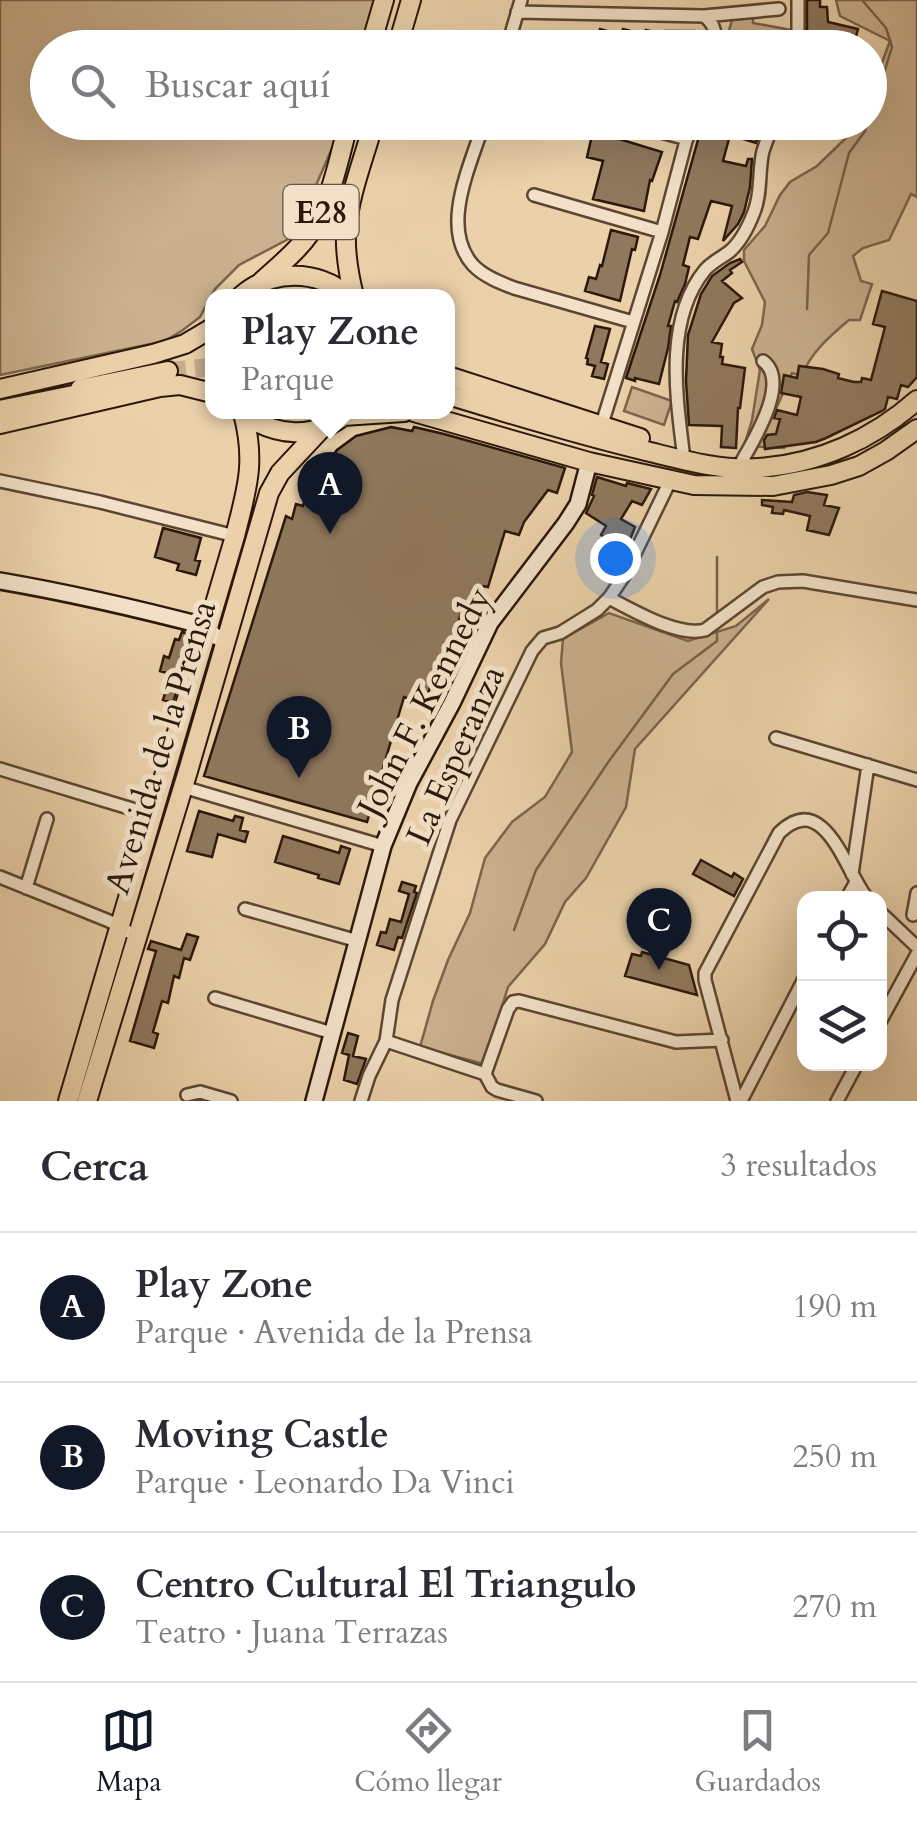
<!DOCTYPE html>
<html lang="es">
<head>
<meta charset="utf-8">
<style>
  body { margin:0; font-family:Cardo,serif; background:#f7f7f7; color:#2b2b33 }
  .controls { position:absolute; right:30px; bottom:30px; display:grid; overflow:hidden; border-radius:20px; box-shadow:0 10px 40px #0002 }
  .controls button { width:90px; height:90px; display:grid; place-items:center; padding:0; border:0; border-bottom:2px solid #e1e1e2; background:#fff; color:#2b2b33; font:50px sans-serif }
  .you { position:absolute; left:615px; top:558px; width:35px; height:35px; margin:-25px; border:8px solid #fff; border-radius:50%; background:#1a73e8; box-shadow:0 0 0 15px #1a73e833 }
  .badge { display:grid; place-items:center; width:65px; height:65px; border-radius:50%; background:#111827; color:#fff; font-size:32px; font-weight:700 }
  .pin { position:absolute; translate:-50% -82px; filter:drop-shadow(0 2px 5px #0008) }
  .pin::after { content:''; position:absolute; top:52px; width:35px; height:30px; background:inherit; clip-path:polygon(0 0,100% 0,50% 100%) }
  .popup { position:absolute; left:205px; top:289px; width:250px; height:130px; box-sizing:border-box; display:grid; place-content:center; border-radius:20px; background:#fff; filter:drop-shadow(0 2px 8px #0005); font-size:32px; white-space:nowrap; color:#7c7c81 }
  .popup b { font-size:38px; color:#2b2b33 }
  .popup::after { content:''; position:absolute; left:50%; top:100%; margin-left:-20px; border:20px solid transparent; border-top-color:#fff }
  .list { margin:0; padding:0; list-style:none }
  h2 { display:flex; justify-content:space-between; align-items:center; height:130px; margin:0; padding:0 40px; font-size:42px }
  h2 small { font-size:32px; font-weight:400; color:#7c7c81 }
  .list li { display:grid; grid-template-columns:65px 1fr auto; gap:30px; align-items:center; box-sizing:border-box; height:150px; padding:0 40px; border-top:2px solid #e1e1e2 }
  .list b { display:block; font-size:38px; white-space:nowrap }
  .list p { margin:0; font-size:32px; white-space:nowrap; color:#7c7c81 }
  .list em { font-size:32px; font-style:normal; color:#7c7c81 }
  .icon { flex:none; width:55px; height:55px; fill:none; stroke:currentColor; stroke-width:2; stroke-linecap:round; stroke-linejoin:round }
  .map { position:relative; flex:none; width:917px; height:1101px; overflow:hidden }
  .search { position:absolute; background:#fff; box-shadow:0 10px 40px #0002; left:30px; right:30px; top:30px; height:110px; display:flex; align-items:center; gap:25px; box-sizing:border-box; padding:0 35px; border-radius:55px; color:#7c7c81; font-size:38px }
  .sheet { height:580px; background:#fff }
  nav { display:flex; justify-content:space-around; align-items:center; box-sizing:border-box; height:140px; border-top:2px solid #e1e1e2; background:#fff; font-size:28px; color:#7c7c81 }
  nav a { display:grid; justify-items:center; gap:5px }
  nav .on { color:#111827 }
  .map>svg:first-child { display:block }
</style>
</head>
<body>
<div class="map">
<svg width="917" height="1101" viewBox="0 0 917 1101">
  <rect width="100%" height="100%" fill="#ebd1aa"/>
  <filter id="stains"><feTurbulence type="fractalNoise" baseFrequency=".002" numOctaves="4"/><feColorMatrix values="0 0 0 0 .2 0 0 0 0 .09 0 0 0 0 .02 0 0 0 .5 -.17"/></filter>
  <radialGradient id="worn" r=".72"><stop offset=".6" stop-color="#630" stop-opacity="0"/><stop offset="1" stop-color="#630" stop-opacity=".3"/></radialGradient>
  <path fill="#cbb18f" stroke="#7c644c" stroke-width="2.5" d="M 0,0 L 374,0 L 361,47 L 48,48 L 48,122 L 340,123 L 333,146 L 294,236 L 239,265 L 215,289 L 200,317 L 183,330 L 165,341 L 0,375 Z
    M 836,0 L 917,0 L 917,197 L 911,194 L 889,240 L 863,248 L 853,256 L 861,281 L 872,284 L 860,320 L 849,320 C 830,336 810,353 802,376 L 792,373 L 776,409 L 779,419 L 785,422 L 784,448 L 744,446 L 752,420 L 760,370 L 752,349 L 762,325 L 765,302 L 744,261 L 744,250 L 765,226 L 780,195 L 790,182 L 817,166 L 846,138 L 855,123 L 870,122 L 870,95 L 890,41 L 840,16 Z
    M 753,17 L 753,23 L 797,31 L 795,47 L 724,48 L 732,20 Z
    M 632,387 L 672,401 L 664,425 L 624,411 Z
    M 769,599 L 635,749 L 626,807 L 586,878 L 565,902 L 545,944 L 508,987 L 484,1064 L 420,1047 L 433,1001 L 448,960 L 470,913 L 485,858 L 512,822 L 545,797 L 572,752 L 561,663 L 563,639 L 609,613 L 688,641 L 736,626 Z"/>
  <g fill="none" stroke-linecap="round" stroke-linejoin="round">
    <path stroke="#786149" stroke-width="2.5" d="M 862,0 L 886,28 L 892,47 L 870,118
      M 807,309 L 809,255 L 828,233 L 849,153 L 865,131 L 868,122
      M 717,557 L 717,616
      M 514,930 L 536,870 L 609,761 L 673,674 L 717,641 L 717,629"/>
  </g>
  <path fill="#8f785d" stroke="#2c1709" stroke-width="2.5" d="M 807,0 L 820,0 L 820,7 L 827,7 L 828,22 L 858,29 L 853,48 L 807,48 Z
    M 600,29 L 621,35 L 623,29 L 642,34 L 646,30 L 664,35 L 665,31 L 694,31 L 690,48 L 594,48 Z
    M 703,122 L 743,122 L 751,125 L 751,122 L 762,122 L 756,143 L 730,135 L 723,161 L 746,166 L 748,159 L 752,159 L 750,187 L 744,212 L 738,224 L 723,241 L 732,206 L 711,201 L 698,239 L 690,237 L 683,265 L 689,267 L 685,284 L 677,302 L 675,301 L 668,326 L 671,326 L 668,348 L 659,384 L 635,378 L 635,381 L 626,378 L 660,275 Z
    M 593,131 L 662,152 L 652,181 L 650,180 L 644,211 L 593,199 L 603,161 L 587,157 Z
    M 611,230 L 638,237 L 635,250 L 632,249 L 620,301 L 585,291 L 589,277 L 596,279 L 600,265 L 602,266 Z
    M 740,259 L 742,262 L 730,270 L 732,273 L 722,281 L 742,298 L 734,303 L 712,342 L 722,344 L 720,357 L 723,357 L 722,364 L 745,368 L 740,408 L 738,408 L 736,448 L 721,447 L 722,426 L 689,425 L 686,381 L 688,335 L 701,294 L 712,276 L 730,263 Z
    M 882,291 L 917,301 L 917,377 L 908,387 L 901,385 L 897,399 L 888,397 L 885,409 L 882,411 L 826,438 L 816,442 L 765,449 L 764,440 L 767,435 L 776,434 L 780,419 L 774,418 L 777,410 L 797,415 L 801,397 L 781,393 L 784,375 L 797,378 L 799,366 L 823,369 L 839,374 L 838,378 L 854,382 L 861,382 L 862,378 L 871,380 L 885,327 L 873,324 Z
    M 595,326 L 610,329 L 601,362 L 608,364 L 604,379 L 592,376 L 595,366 L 587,364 L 588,359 L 586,358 Z
    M 391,427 L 412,431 L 414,427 L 444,434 L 565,468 L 557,493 L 548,490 L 524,522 L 519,535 L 505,531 L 488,587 L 482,586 L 478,606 L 464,603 L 445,667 L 433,678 L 425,703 L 404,697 L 367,822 L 204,776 L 286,516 L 292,519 L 296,504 L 303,506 L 309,484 L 315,486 L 321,463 L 327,463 L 337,450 L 356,436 Z
    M 597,477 L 626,486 L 627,483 L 651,489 L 642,505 L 632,501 L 621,519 L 635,527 L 625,552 L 601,535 L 606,526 L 586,513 L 594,496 L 592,495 Z
    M 807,492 L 827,495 L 824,505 L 839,508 L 829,535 L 807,530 L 810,516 L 784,510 L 783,514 L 772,513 L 773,507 L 762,505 L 762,500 L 792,502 L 794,495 Z
    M 163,528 L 201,538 L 195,560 L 200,561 L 196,575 L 177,570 L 179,564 L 155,557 Z
    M 182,632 L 193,635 L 173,703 L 163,700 L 171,674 L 160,671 L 164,656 L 169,658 L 175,639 L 179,640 Z
    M 199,811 L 233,821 L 235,816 L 243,818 L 240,830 L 248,832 L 245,842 L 218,834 L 212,857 L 187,851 Z
    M 283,836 L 339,853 L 341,846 L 350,849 L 339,884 L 318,878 L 319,875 L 275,862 Z
    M 701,860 L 732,877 L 734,873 L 743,879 L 734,896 L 693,874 Z
    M 402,882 L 416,886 L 414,892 L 417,893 L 402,938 L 398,937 L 394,950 L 377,945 L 381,932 L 386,933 L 390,919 L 401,922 L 409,894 L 399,891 Z
    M 187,934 L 198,937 L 190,960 L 184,958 L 179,978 L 174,976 L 168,1003 L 162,1001 L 153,1032 L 158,1034 L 154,1048 L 130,1041 L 156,951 L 148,949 L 151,941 L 181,950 Z
    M 642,952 L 689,965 L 697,995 L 625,976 L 632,954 L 641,956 Z
    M 348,1033 L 358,1036 L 353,1056 L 366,1059 L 357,1084 L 344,1080 L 349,1055 L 342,1053 Z"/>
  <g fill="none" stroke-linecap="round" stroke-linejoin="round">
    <path stroke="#c5ac8a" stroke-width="18" stroke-dasharray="18 9" stroke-linecap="butt" d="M 168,371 L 212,367"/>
    <defs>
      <path id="street" d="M 517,12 L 704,16 L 779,9
        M 704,16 C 716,25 716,34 714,48
        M 507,48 L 521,0
        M 798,48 L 798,0
        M 484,122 C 471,165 439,227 473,265 C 483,276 501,283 514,288 L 633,322
        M 624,122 L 687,139
        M 534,195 L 662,232
        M 601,427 L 662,232 L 691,122
        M 683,451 C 676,394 665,319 705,270 C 712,262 721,258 729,252 C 740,243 749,225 754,212 C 762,192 758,172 763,151 C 766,142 770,132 774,122
        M 742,461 C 755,438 790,381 763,361
        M 0,481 L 100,502 L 235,536
        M 609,598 C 634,611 678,637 705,630 L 763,587 L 778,582 L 803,581 L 917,600
        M 776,738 L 917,780
        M 0,769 L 152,815
        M 183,787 L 383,846
        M 852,874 L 868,765
        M 0,877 L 109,921 L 136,936
        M 26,888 L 47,819
        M 847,898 L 856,882
        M 245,909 L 358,941
        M 880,912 L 917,947
        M 913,915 L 917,893
        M 215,998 L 332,1033
        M 880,1022 L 917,954
        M 386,1041 L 485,1074 L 492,1087 L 497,1090 L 536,1101
        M 485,1074 L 508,1009 L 513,1002 L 519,1001 L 676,1042 L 722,1040
        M 187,1095 L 200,1092 L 231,1101
        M 361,1101 L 369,1076 L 386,1041 L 392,1000 L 450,820 L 532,651 L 543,638 L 560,633 L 597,610 L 609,598 L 624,576 L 671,479
        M 737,1101 L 705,980 L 705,973 L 779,833 C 825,788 846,873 867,898
        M 741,1101 L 804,979
        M 837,1101 L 857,1064"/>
      <path id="secondary" d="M 0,581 C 70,593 139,609 208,627 L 213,635 L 226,641
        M 314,1101 L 383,846 L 409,783 L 452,703 L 490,623 L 566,523 L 578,504 L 589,462"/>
      <path id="primary" d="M 370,48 L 384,0
        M 397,48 L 411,0
        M 260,283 C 277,267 297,252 310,233 C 332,200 338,160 349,122
        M 241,296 C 272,269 317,269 348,296
        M 354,296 C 349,276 345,254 346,232 C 349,195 364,158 374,122
        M 448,376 L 640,438
        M 0,389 L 153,354 L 185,344 L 212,328
        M 80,389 L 168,371
        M 448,395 C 513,415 579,435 646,451 C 683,460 721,471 759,468 C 818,464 873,439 917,400
        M 0,410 L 93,391
        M 241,412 C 274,437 316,441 348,412
        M 414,412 L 589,462 L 694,485 L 773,486 L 831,475 L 859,466 L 886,451 L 917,429
        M 343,416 L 404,412
        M 0,424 L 160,387 L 180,385 L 212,393
        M 68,1101 L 235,536 C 247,488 256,463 243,413
        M 87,1101 L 188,771 L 269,493 L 280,473 L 322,428"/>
    </defs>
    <use href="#street" stroke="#5c4631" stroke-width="16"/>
    <use href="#secondary" stroke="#2c1709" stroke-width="20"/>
    <use href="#primary" stroke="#2c1709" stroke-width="22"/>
    <use href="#street" stroke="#f2e1c8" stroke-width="11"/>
    <use href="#secondary" stroke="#f2e1c8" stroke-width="15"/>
    <use href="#primary" stroke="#ebd1aa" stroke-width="18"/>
  </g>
  <g text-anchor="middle" stroke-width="10" stroke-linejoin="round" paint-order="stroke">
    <rect fill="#f2e1c8" stroke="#675442" stroke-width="2.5" x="283.5" y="185" width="75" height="54" rx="8"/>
    <g font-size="32" font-weight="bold" fill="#2c1709">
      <text x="321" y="223">E28</text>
    </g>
    <g font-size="35" fill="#2c1709" stroke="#f2e1c8">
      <text transform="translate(424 702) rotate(-63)" y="12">John F. Kennedy</text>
      <text transform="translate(160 747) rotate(-73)" y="12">Avenida de la Prensa</text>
      <text transform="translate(455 755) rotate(-66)" y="12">La Esperanza</text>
    </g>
  </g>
  <rect width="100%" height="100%" filter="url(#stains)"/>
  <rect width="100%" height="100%" fill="url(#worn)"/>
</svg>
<div class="controls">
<button><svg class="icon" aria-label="locate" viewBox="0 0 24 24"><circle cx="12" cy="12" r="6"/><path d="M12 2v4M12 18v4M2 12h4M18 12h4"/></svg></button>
<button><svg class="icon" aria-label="layers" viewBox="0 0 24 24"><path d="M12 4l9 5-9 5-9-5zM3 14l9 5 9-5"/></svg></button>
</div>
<div class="you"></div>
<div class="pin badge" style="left:330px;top:534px">A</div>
<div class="popup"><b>Play Zone</b>Parque</div>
<div class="pin badge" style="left:299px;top:778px">B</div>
<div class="pin badge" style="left:659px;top:970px">C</div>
<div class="search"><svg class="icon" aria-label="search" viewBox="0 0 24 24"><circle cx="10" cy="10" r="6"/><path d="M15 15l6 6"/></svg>Buscar aquí</div>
</div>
<section class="sheet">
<h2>Cerca<small>3 resultados</small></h2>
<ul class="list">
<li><span class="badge">A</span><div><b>Play Zone</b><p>Parque · Avenida de la Prensa</p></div><em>190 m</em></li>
<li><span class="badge">B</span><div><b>Moving Castle</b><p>Parque · Leonardo Da Vinci</p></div><em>250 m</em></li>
<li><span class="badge">C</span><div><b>Centro Cultural El Triangulo</b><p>Teatro · Juana Terrazas</p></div><em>270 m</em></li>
</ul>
</section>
<nav>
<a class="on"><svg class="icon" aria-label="map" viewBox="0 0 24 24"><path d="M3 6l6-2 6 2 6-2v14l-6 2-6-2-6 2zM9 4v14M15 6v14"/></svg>Mapa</a>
<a><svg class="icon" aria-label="directions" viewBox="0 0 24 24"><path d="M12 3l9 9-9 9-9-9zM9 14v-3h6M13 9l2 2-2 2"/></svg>Cómo llegar</a>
<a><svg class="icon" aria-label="saved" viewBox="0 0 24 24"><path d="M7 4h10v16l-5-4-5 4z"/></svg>Guardados</a>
</nav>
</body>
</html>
